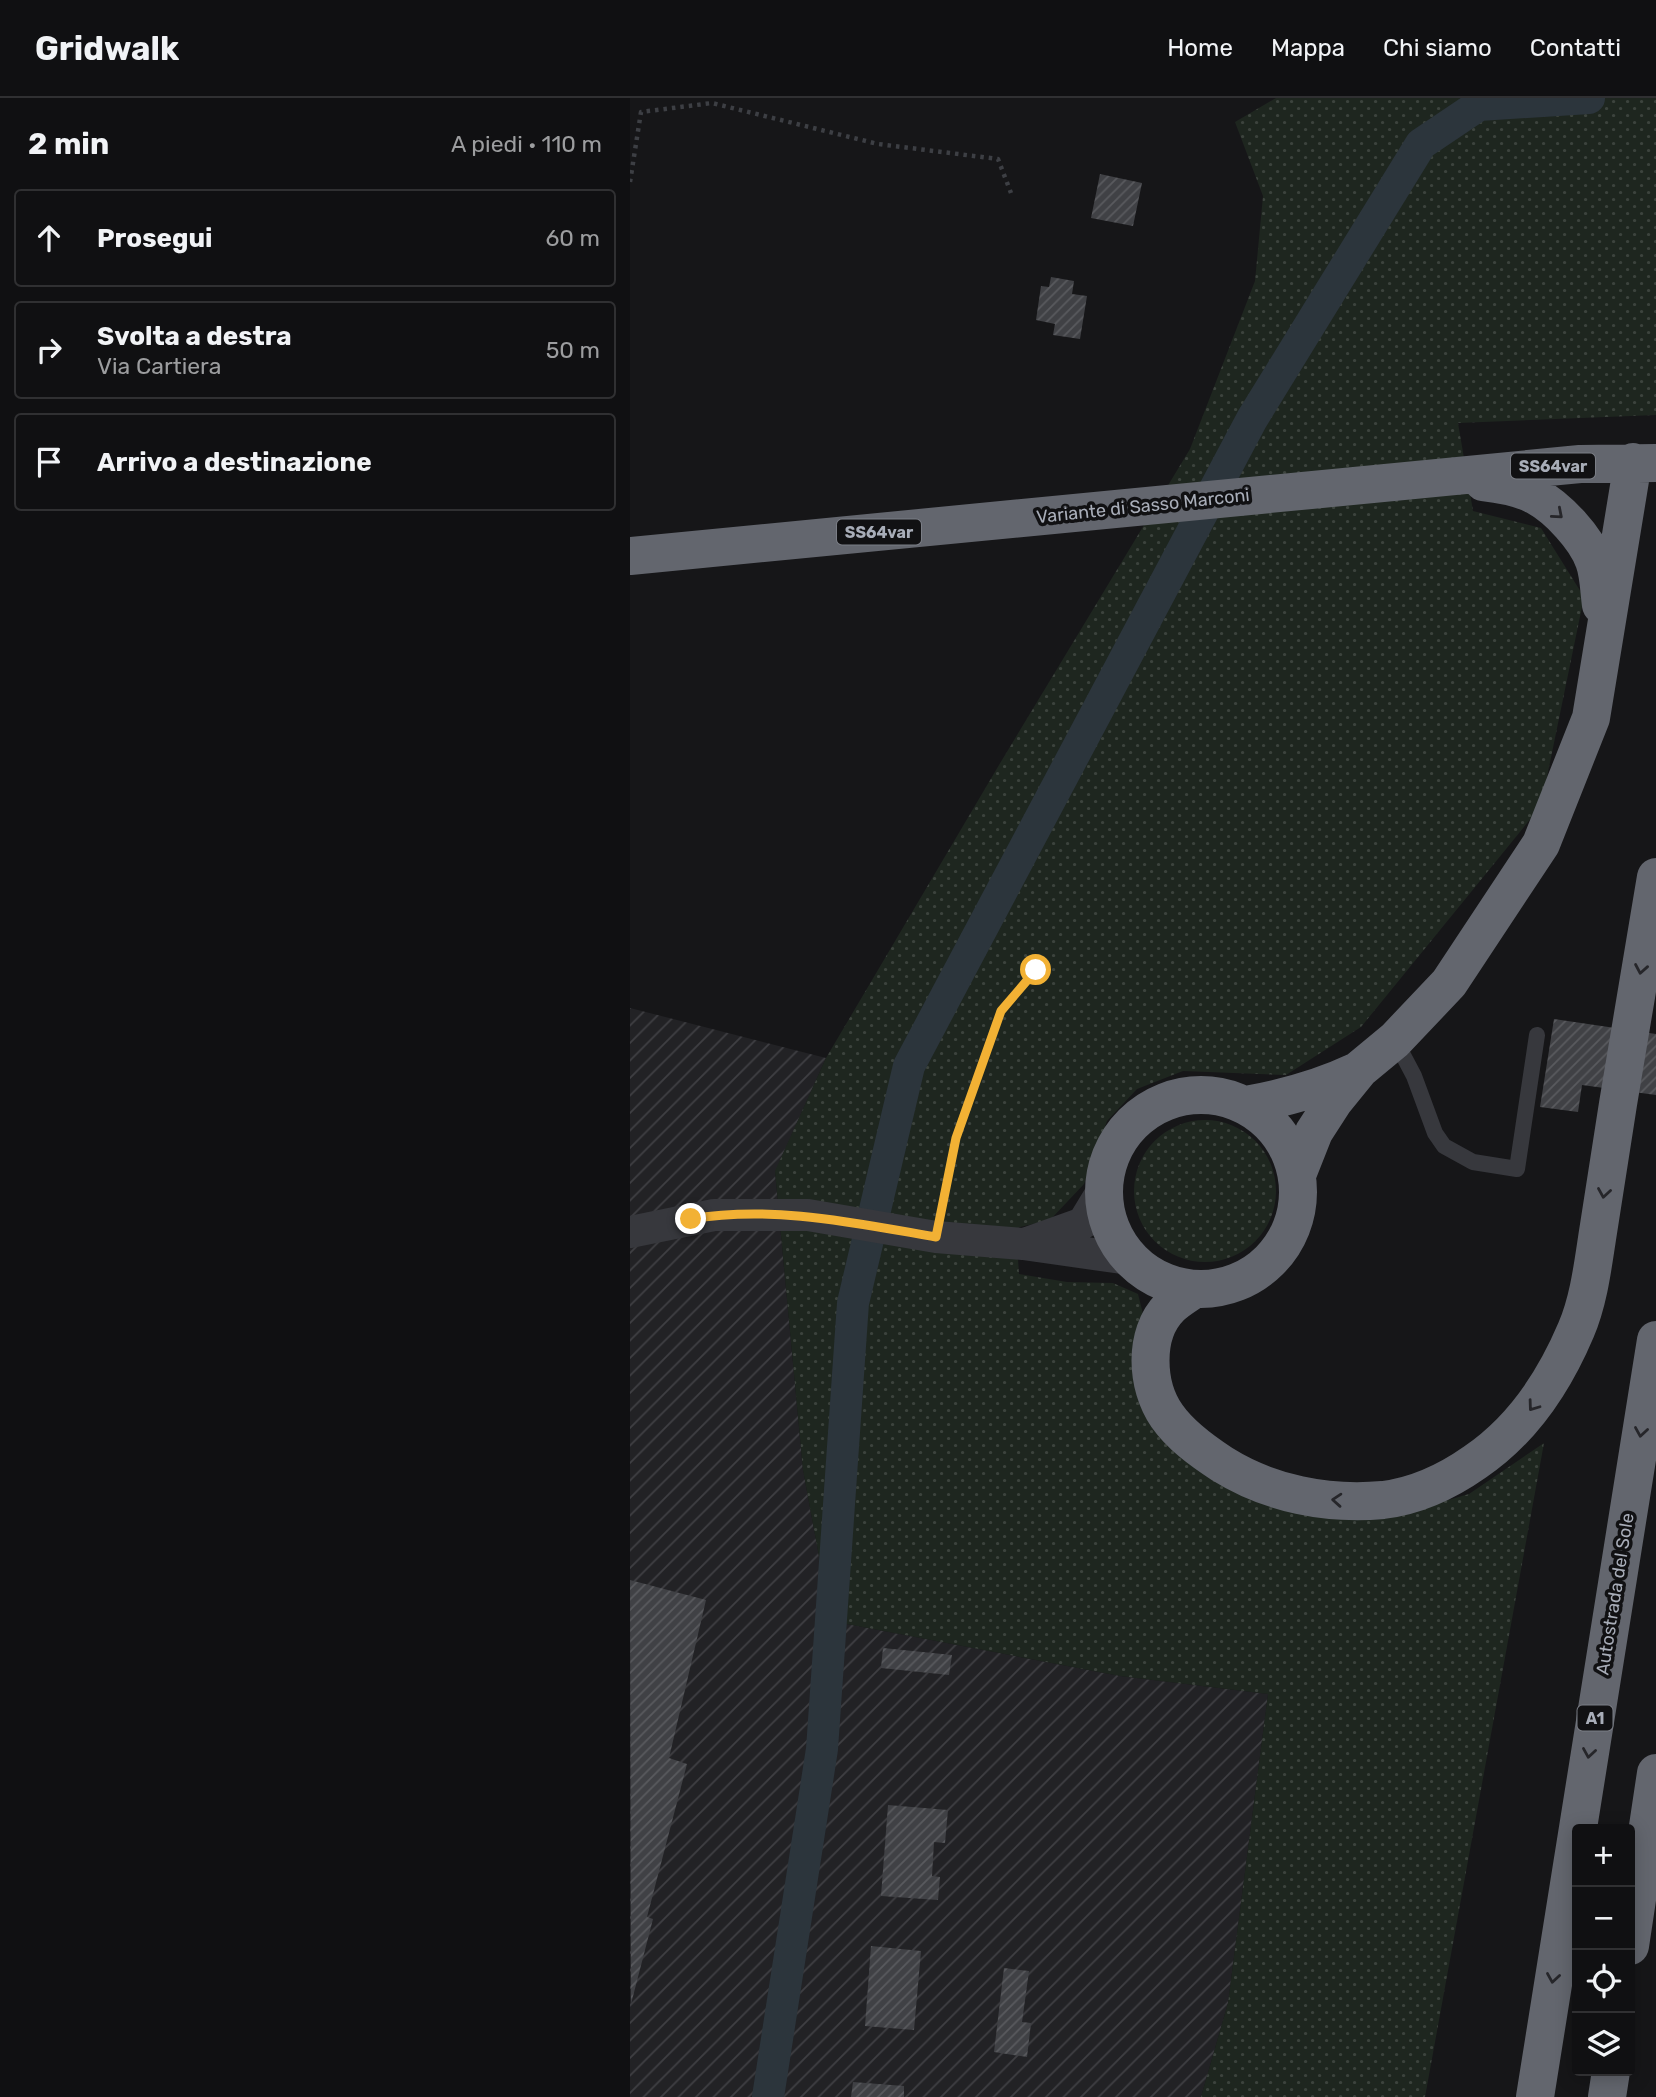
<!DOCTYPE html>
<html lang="it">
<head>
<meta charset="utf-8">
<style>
  body { margin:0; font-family:Rubik,sans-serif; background:#19191b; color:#f1f3f6 }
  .controls { position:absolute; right:21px; bottom:21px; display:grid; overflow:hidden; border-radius:7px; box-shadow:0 4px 18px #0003 }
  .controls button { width:63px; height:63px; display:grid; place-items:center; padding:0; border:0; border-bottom:2px solid #303032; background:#101012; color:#f1f3f6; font:35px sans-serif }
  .stop { position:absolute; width:21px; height:21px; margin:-16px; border:5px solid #f2b134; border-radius:50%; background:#fff }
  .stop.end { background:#f2b134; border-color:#fff; box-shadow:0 2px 7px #0008 }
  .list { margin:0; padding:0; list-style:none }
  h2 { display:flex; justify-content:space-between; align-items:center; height:91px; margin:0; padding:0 28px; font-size:30px }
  h2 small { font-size:23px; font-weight:400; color:#9c9d9f }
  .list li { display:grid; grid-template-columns:46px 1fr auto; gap:21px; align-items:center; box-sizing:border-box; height:98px; margin:0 14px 14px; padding:0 14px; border:2px solid #303032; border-radius:7px }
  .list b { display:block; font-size:26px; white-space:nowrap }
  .list p { margin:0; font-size:23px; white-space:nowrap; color:#9c9d9f }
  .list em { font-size:23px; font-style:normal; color:#9c9d9f }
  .icon { flex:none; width:38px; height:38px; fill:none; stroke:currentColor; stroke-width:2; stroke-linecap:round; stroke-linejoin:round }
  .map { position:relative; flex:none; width:1026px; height:1999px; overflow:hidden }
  header { display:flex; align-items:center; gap:42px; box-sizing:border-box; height:98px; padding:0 35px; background:#101012; border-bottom:2px solid #303032 }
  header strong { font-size:33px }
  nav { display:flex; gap:38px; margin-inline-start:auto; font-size:24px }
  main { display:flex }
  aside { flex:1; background:#101012 }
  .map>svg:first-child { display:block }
</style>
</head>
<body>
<header>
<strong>Gridwalk</strong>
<nav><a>Home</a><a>Mappa</a><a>Chi siamo</a><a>Contatti</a></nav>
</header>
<main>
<aside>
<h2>2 min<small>A piedi · 110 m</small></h2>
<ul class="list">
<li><svg class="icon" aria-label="ahead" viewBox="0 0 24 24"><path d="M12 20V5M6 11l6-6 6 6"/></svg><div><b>Prosegui</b></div><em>60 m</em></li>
<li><svg class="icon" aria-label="right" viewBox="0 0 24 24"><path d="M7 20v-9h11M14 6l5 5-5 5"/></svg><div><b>Svolta a destra</b><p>Via Cartiera</p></div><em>50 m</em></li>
<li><svg class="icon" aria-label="arrive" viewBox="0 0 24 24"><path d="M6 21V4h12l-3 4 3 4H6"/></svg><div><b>Arrivo a destinazione</b></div></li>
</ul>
</aside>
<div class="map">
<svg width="1026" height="1999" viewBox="0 0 1026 1999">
  <defs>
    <pattern id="industrial-furrows" width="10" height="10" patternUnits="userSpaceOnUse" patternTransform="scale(1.75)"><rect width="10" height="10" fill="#222225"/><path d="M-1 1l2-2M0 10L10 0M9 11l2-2" fill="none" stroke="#3f3f43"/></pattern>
    <pattern id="grass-dots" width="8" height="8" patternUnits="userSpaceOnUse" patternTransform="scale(1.75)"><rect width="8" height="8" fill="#1e261f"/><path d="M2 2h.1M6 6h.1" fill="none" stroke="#3c433d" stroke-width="1.8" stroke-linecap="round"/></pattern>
    <pattern id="building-hatch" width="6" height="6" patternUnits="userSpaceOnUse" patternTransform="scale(1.75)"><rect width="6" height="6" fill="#404145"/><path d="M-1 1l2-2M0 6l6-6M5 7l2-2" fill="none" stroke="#595a5e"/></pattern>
  </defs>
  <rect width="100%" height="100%" fill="#161618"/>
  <path fill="url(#industrial-furrows)" d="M 0,910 L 196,960 L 145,1074 L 173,1372 L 201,1523 L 490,1578 L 638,1596 L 598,1905 L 571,1999 L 0,1999 Z"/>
  <path fill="url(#grass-dots)" d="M 646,0 L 1026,0 L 1026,317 L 828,325 L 843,413 L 911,430 L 954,499 L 911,708 L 731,929 L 656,977 L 553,973 L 507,991 L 477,1023 L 454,1086 L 420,1122 L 386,1130 L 389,1176 L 437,1184 L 483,1185 L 508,1196 L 547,1353 L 756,1420 L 839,1396 L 914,1345 L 795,1999 L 571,1999 L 598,1905 L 638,1596 L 490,1578 L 201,1523 L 173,1372 L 145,1073 L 196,960 L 369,667 L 560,351 L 625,183 L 633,98 L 605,24 Z
    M504 1093a71 71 0 1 1 142 0a71 71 0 1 1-142 0Z"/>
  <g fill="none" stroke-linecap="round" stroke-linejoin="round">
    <path stroke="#2c353c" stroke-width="32" d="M 138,1999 L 192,1651 L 223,1205 L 279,968 L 622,321 L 791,46 L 849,7 L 959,0"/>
  </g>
  <path fill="url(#building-hatch)" d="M 470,76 L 512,85 L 503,128 L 461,120 Z
    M 421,179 L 444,183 L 442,196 L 457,198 L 450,241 L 423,237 L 425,226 L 406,222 L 411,188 L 419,189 Z
    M 924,921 L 1026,936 L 1026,997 L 952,987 L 948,1014 L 910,1009 Z
    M 0,1482 L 76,1502 L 39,1660 L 57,1666 L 17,1819 L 23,1821 L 1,1906 Z
    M 253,1550 L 322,1557 L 319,1577 L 251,1570 Z
    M 258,1707 L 318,1712 L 315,1745 L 304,1744 L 302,1778 L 310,1779 L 308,1802 L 251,1798 Z
    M 241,1848 L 291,1853 L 284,1932 L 235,1928 Z
    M 374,1870 L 399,1873 L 392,1924 L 401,1925 L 397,1959 L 364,1954 Z
    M 223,1984 L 274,1988 L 274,1999 L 221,1999 Z"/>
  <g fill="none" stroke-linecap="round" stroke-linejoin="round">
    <path stroke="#3d3f44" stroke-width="4.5" stroke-dasharray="3.5 5" stroke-linecap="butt" d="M 0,84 L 11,14 L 82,5 L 248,46 L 368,61 L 381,95
      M 312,1111 L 326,1040 L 371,913 L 406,872"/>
    <path stroke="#37383d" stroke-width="16" d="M 765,942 L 784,978 L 805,1035 L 814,1048 L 843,1064 L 887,1071 L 907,937"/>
    <path stroke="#37383d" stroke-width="32" d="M 0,1134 L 84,1117 L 178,1117 L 306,1139 L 393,1146 L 499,1161
      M 397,1145 L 453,1125 L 473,1092"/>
    <path stroke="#63666e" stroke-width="38" d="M 853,384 C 871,386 890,389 906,398 C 928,410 956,440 964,463 C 969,476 969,493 971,507
      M 0,458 L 950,366 L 1026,365
      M474 1094a97 97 0 1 1 194 0a97 97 0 1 1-194 0Z
      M 616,1007 C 655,1000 689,991 725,974
      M 667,1077 L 684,1034 L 704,1003 L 730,971 L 765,942 L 819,885 L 911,746 L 961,620 L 1003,364
      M 563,1192 C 556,1197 547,1202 540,1209 C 513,1236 516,1288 537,1318 C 551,1338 572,1353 592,1366 C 640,1396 697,1407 753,1402 C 786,1398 818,1383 845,1364 C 892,1332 924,1284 946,1232 C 959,1202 963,1166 968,1134 C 975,1091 981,1049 988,1006 C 1000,930 1014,855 1026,779
      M 1000,1848 L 1026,1675
      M 905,1999 L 1026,1242
      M 977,1999 L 981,1973"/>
  </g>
  <defs><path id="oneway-chevron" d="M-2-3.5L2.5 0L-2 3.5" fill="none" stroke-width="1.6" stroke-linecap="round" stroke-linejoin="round" transform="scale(1.75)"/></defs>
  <g stroke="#26262a">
    <use href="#oneway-chevron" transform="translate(928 416) rotate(41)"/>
    <use href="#oneway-chevron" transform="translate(1011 871) rotate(100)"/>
    <use href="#oneway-chevron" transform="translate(974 1095) rotate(99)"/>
    <use href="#oneway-chevron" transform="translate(903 1308) rotate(126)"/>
    <use href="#oneway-chevron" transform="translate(1011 1334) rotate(99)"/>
    <use href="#oneway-chevron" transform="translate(707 1402) rotate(-176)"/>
    <use href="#oneway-chevron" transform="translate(959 1655) rotate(99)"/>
    <use href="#oneway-chevron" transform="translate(923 1880) rotate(99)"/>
  </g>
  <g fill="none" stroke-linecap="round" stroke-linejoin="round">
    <path stroke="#f2b134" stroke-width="9" d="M 61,1121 C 143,1107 225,1125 306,1139 L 326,1040 L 371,913 L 406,872"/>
  </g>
  <g text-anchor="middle" stroke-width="7" stroke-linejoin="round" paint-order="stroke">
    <g fill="#111113" stroke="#7b7e86" stroke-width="2">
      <rect x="881" y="355.5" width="84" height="25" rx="5"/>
      <rect x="207" y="421.5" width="84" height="25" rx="5"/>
      <rect x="947.5" y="1607.5" width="35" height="25" rx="5"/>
    </g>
    <g font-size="16" font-weight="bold" fill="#a8adb8">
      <text x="923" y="374">SS64var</text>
      <text x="249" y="440">SS64var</text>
      <text x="965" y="1626">A1</text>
    </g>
    <g font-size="18" fill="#a8adb8" stroke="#111113">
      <text transform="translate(513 408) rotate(-6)" y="6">Variante di Sasso Marconi</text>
      <text transform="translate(985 1496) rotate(-81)" y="6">Autostrada del Sole</text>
    </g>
  </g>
</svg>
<div class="controls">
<button>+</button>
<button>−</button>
<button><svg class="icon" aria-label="locate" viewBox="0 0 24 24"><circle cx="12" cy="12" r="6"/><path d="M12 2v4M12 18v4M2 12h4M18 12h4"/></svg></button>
<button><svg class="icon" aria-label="layers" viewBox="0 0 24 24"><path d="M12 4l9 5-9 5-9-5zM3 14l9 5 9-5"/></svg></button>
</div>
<div class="stop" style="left:406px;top:872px"></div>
<div class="stop end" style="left:61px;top:1121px"></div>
</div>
</main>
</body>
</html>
